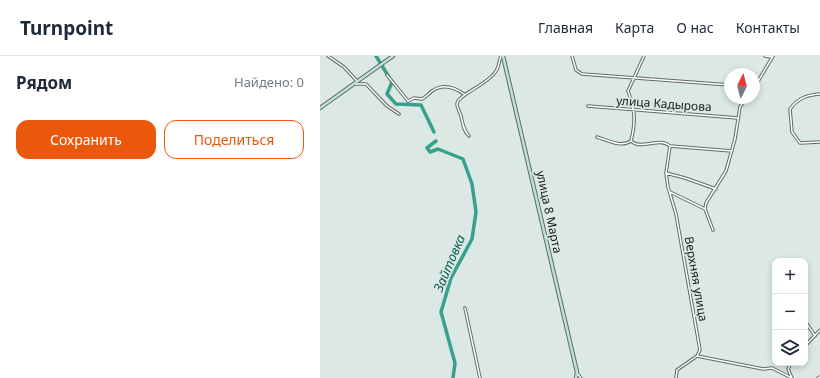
<!DOCTYPE html>
<html lang="ru">
<head>
<meta charset="utf-8">
<style>
  body { margin:0; font-family:"Noto Sans",sans-serif; background:#f6f6f7; color:#1f2937 }
  .controls { position:absolute; right:12px; bottom:12px; display:grid; overflow:hidden; border-radius:8px; box-shadow:0 2px 6px #0003 }
  .controls button { width:36px; height:36px; display:grid; place-items:center; padding:0; border:0; border-bottom:1px solid #e0e1e3; background:#fff; color:#1f2937; font:20px sans-serif }
  .compass { position:absolute; left:404px; top:12px; width:36px; height:36px; border-radius:50%; background:#fff; box-shadow:0 2px 6px #0003; rotate:6deg }
  .list { margin:0; padding:0; list-style:none }
  h2 { display:flex; justify-content:space-between; align-items:center; height:52px; margin:0; padding:0 16px; font-size:17px }
  h2 small { font-size:13px; font-weight:400; color:#747a83 }
  .actions { display:flex; gap:8px; padding:12px 16px }
  .actions a { flex:1; padding:9px 0; border:1px solid #ea580c; border-radius:12px; text-align:center; font-size:14px; color:#ea580c }
  .actions .main { background:#ea580c; color:#fff }
  .icon { flex:none; width:22px; height:22px; fill:none; stroke:currentColor; stroke-width:2; stroke-linecap:round; stroke-linejoin:round }
  .map { position:relative; flex:none; width:500px; height:322px; overflow:hidden }
  header { display:flex; align-items:center; gap:24px; box-sizing:border-box; height:56px; padding:0 20px; background:#fff; border-bottom:1px solid #e0e1e3 }
  header strong { font-size:19px }
  nav { display:flex; gap:22px; margin-inline-start:auto; font-size:14px }
  main { display:flex }
  aside { flex:1; background:#fff }
  .map>svg:first-child { display:block }
</style>
</head>
<body>
<header>
<strong>Turnpoint</strong>
<nav><a>Главная</a><a>Карта</a><a>О нас</a><a>Контакты</a></nav>
</header>
<main>
<aside>
<h2>Рядом<small>Найдено: 0</small></h2>
<ul class="list">
</ul>
<div class="actions"><a class="main">Сохранить</a><a>Поделиться</a></div>
</aside>
<div class="map">
<svg width="500" height="322" viewBox="0 0 500 322">
  <rect width="100%" height="100%" fill="#dbe8e4"/>
  <g fill="none" stroke-linecap="round" stroke-linejoin="round">
    <path stroke="#38a18d" stroke-width="3.5" d="M 56,0 L 72,26 L 67,38 L 76,48 L 101,49 L 114,76
      M 116,85 L 107,92 L 110,96 L 118,93 L 143,103 L 152,128 L 156,156 L 152,183 L 131,222 L 121,256 L 135,307 L 133,322"/>
    <defs>
      <path id="street" d="M 8,0 L 24,11 L 37,25
        M 252,0 L 256,14 L 262,18 L 410,29
        M 445,0 L 452,1
        M 67,19 L 88,45 L 94,42 L 102,43 C 106,41 108,38 112,35 C 123,27 134,31 144,38
        M 35,28 L 46,28 L 67,50 L 79,58
        M 434,32 L 453,0
        M 500,38 C 487,39 478,42 470,53 L 472,76 L 480,87 L 500,86
        M 268,50 L 418,62
        M 149,80 C 143,74 143,68 141,60 C 140,56 137,52 137,48 C 137,39 169,28 176,15 C 179,11 179,5 181,0
        M 277,81 C 287,84 301,92 311,85 C 322,95 339,80 350,90 L 412,95
        M 311,85 C 316,65 315,54 308,35 L 324,0
        M 350,90 L 346,117 L 348,131 L 356,158 L 380,294 L 377,300 L 357,314 L 356,322
        M 346,117 L 365,122 L 396,133
        M 350,136 L 385,153
        M 393,174 L 385,153 L 386,147 L 406,115 L 415,83 L 420,51 L 426,42
        M 145,252 L 160,322
        M 485,265 L 495,280
        M 485,290 L 500,274
        M 377,300 L 443,313 L 452,312 L 472,322
        M 471,307 L 468,313 L 472,322
        M 257,317 L 261,322
        M 498,322 L 500,321"/>
      <path id="secondary" d="M 183,0 L 257,316 L 256,322
        M 0,52 L 73,0"/>
    </defs>
    <use href="#street" stroke="#5f6a67" stroke-width="3.5"/>
    <use href="#secondary" stroke="#5f6a67" stroke-width="4.5"/>
    <use href="#street" stroke="#fff" stroke-width="1.5"/>
    <use href="#secondary" stroke="#bfe1db" stroke-width="2.5"/>
  </g>
  <g text-anchor="middle" stroke-width="3.5" stroke-linejoin="round" paint-order="stroke">
    <g font-size="12" fill="#171c1a" stroke="#dbe8e4">
      <text transform="translate(344 48) rotate(4)" y="4">улица Кадырова</text>
      <text transform="translate(229 156) rotate(78)" y="4">улица 8 Марта</text>
      <text transform="translate(376 223) rotate(80)" y="4">Верхняя улица</text>
    </g>
    <g font-size="13" font-style="italic" fill="#075f51" stroke="#dbe8e4">
      <text transform="translate(129 207) rotate(-67)" y="5">Зайтовка</text>
    </g>
  </g>
</svg>
<div class="controls">
<button>+</button>
<button>−</button>
<button><svg class="icon" aria-label="layers" viewBox="0 0 24 24"><path d="M12 4l9 5-9 5-9-5zM3 14l9 5 9-5"/></svg></button>
</div>
<svg class="compass" viewBox="-18 -18 36 36"><path d="M0-13l5 13h-10z" fill="#e53935"/><path d="M0 13l5-13h-10z" fill="#747a83"/></svg>
</div>
</main>
</body>
</html>
